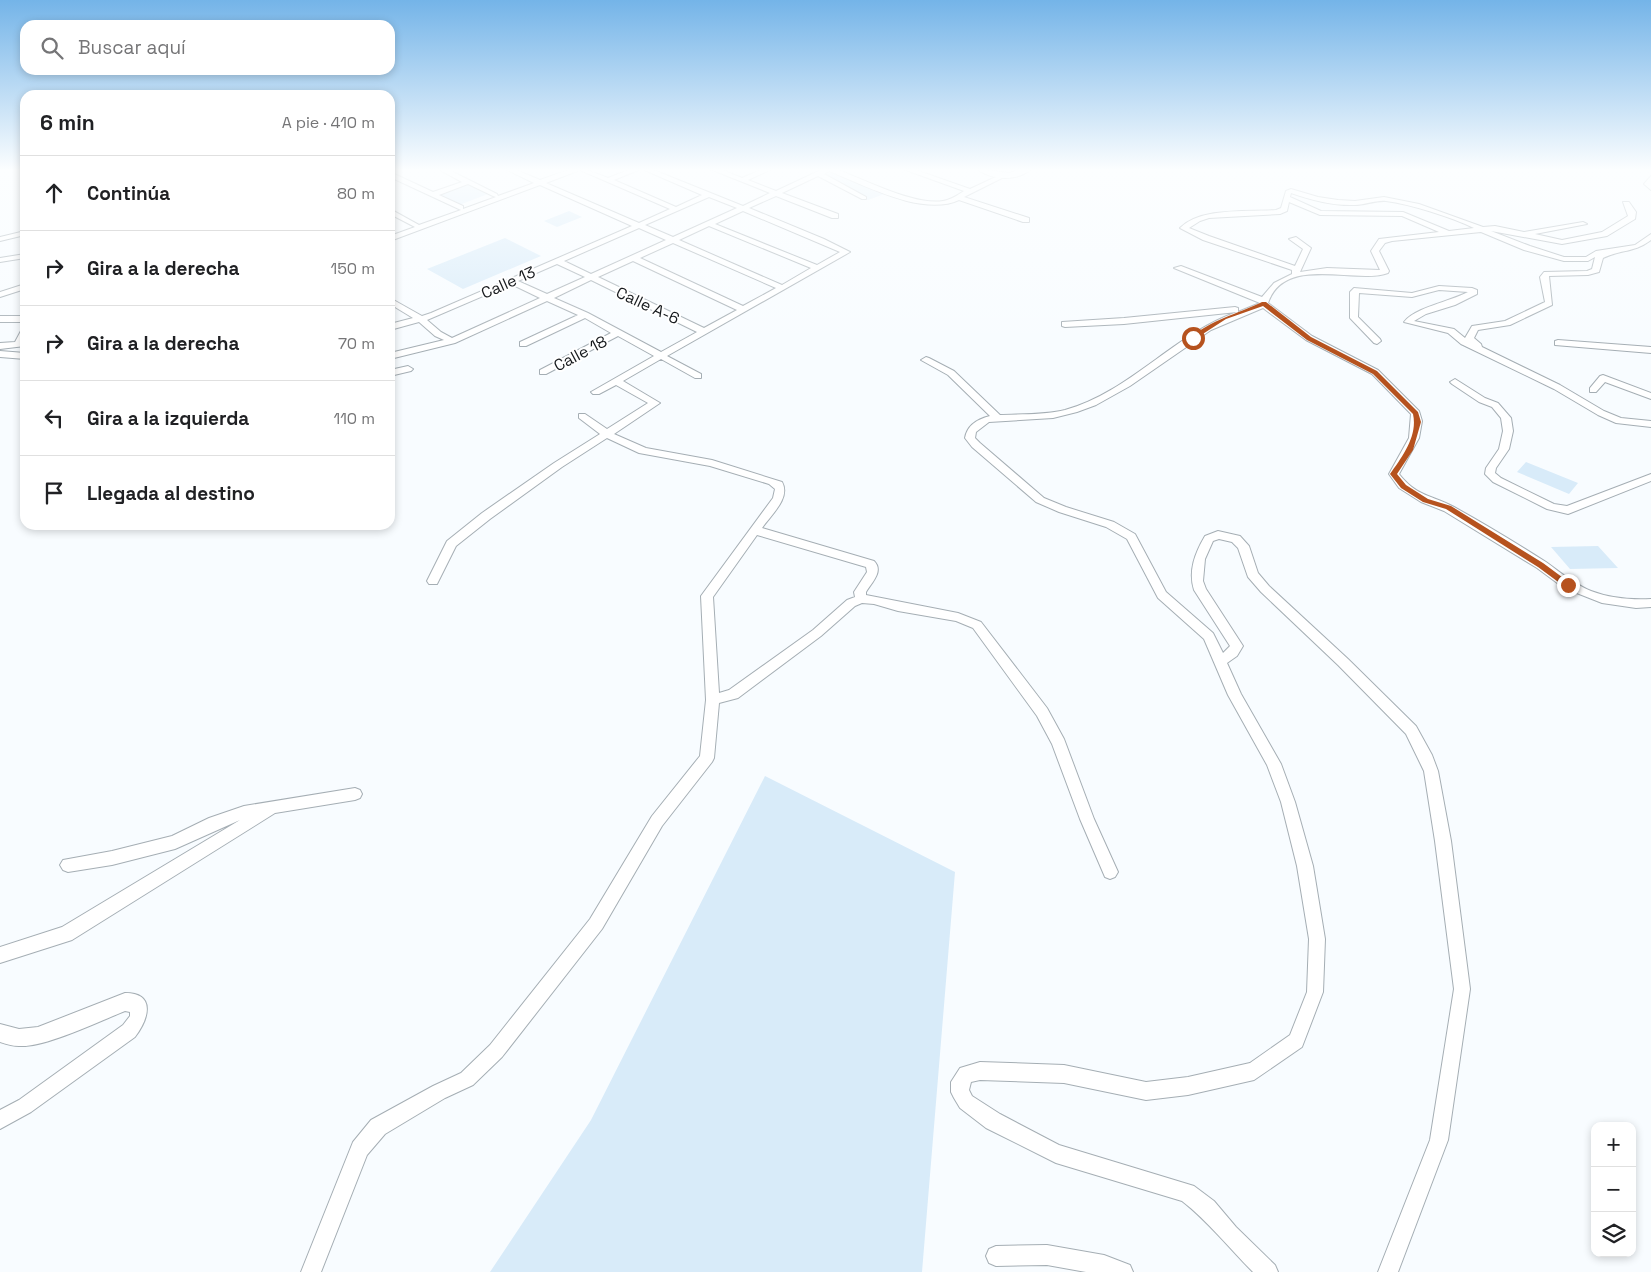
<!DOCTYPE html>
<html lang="es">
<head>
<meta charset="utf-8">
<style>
  body { margin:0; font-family:"Space Grotesk",sans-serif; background:#f6f6f6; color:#202124 }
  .controls { position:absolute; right:15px; bottom:15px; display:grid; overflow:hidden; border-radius:10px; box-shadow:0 2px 8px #0003 }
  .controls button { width:45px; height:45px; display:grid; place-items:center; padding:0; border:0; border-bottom:1px solid #e0e0e0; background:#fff; color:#202124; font:25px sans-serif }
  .stop { position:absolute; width:15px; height:15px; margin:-11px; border:4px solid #b6521e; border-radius:50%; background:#fff }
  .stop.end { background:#b6521e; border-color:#fff; box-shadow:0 1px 5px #0008 }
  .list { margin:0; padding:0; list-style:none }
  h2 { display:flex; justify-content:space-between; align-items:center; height:65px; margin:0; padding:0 20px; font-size:21px }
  h2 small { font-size:16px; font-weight:400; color:#757577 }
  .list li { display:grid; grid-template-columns:32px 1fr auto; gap:15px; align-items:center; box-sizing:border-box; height:75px; padding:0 20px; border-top:1px solid #e0e0e0 }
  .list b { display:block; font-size:19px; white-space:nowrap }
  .list em { font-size:16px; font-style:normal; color:#757577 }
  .icon { flex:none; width:28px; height:28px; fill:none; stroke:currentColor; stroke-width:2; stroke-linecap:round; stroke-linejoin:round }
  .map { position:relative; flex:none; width:1651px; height:1272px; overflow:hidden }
  .search { position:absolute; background:#fff; box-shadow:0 2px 8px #0003; left:20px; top:20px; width:375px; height:55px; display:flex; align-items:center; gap:12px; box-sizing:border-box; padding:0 18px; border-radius:15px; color:#757577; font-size:19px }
  .panel { position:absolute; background:#fff; box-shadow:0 2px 8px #0003; left:20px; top:90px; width:375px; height:440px; border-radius:15px }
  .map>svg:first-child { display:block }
</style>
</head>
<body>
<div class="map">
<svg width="1651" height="1272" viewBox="0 0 1651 1272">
  <rect width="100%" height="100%" fill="#f8fcff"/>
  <path fill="#d8ebf9" d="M 831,173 L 887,193 L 868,200 L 824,177 L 824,174 Z
    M 467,184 L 488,194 L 459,205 L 438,195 Z
    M 569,211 L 582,217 L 557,227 L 544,221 Z
    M 505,238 L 541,256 L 463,289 L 427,269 Z
    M 1526,462 L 1578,483 L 1569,494 L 1517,472 Z
    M 1598,546 L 1618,568 L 1570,569 L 1551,547 Z
    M 765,776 L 955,872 L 922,1272 L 490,1272 L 591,1120 Z"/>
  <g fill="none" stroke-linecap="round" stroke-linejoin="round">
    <defs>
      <path id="minor" d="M 438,169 L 447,169 L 497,194 L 498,196 L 534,183 L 505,169 L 514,169 L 540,180 C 570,169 577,164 608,178 L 631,169 L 641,169 L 614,180 L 676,207 L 702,195 L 642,169 L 651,169 L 743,206 L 770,193 L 710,169 L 720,169 L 742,178 L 763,169 L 772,169 L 748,180 L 776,191 L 823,169 L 836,169 C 863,179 915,206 943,201 C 950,200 958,195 964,191 L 903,169 L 913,169 L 970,189 L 1000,175 L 1004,175 L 1004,177 L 964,197 L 1029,218 L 1029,222 L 1023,222 L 959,200 C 923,217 864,185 829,171 L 824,174 L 866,197 L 866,199 L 862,199 L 818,176 L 782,193 L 838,214 L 838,218 L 832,218 L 776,196 L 749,208 L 824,239 L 850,252 L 667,356 L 701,374 L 701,378 L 695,378 L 661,359 L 623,381 L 660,403 L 614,434 L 646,448 L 712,460 L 782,482 C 791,498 771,515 762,528 L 874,561 C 884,571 872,582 866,592 L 866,595 L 958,613 L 981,622 L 1047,708 L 1064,739 L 1094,819 L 1118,872 L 1115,877 L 1110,879 L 1105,877 L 1080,819 L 1052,744 L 1037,716 L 973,628 L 956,621 L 898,611 L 874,604 L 862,603 L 855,606 L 821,636 L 738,698 L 719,703 L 714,758 L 712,762 L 662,826 L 602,929 L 502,1057 L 473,1085 L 445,1098 L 385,1134 L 367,1155 L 321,1272 L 301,1272 L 353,1142 L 371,1120 L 433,1086 L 461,1073 L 490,1045 L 590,919 L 652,816 L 700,756 L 706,700 L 701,596 L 773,498 L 775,489 L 769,484 L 710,466 L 639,453 L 607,438 L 562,467 L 490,519 L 456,546 L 437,584 L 429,584 L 427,581 L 447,541 L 482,513 L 554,463 L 600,434 L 579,418 L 579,414 L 585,414 L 607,429 L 648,403 L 616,385 L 599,394 L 593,394 L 591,392 L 654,356 L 618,336 L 546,374 L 540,374 L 540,370 L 611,333 L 585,318 L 526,346 L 520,346 L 520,342 L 578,315 L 547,301 L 455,343 L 390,359 L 390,353 L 444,340 L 435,336 L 419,322 L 390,330 L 390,324 L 413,318 L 390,304 L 390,298 L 422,316 L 431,313 L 632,226 L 540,185 L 390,241 L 390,236 L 415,227 L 390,214 L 390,209 L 419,225 L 461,210 L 390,177 L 390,172 L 433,192 L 462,182 ZM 580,170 L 670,209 L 639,223 L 546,183 ZM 468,184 L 493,196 L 496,197 L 463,209 L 463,206 L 439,195 ZM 709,197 L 737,208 L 673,237 L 645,225 ZM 743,211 L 840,252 L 817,265 L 715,224 ZM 709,226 L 811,268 L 782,285 L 679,240 ZM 639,228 L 666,240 L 591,274 L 564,261 ZM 673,243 L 776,288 L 743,306 L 640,258 ZM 633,261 L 737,310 L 704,328 L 598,277 ZM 557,264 L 585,277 L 547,294 L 518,281 ZM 591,280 L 697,332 L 661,352 L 588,313 L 554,298 ZM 511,284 L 540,298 L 452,338 L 441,332 L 427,320 ZM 757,535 L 866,567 L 867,572 L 854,592 L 855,597 L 847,600 L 813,630 L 729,690 L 719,693 L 713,597 Z
        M 1651,176 L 1651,190 L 1644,184 Z
        M 1291,189 L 1318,197 L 1338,200 L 1355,201 L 1384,197 L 1419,204 L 1483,227 L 1495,226 L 1524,232 L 1583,222 L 1587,224 L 1535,234 L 1562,240 L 1602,232 L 1628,216 L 1623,202 L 1629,202 L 1636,212 L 1635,219 L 1607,236 L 1562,244 L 1491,231 L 1530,246 L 1564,257 L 1586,257 L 1596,251 L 1635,245 L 1651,234 L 1651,240 C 1634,253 1622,249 1603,258 L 1599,272 L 1588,275 L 1549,276 L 1552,305 L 1510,325 L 1478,330 L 1474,338 L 1481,344 L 1482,347 L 1560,385 L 1604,411 L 1621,418 L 1651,421 L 1651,427 L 1616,423 L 1598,415 L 1554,389 L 1461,344 L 1448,333 L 1404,322 C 1416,307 1449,302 1468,292 L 1439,290 L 1412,297 L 1359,293 L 1358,317 L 1380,339 L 1381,341 L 1377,344 L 1374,343 L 1350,318 L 1350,292 L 1354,288 L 1412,293 L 1439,286 L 1472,288 L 1477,290 L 1477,294 L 1455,305 L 1426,314 L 1414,321 L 1454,329 L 1465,338 L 1472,326 L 1505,321 L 1545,302 L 1540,277 L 1544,272 L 1587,271 L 1592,269 L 1595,257 L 1588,261 L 1564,261 L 1524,250 L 1481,232 L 1392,241 L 1385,243 L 1379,251 L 1389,271 L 1388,273 C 1355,285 1285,254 1268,303 L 1312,336 L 1378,370 L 1419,411 L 1422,421 L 1419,438 L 1399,474 C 1417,497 1432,495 1454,507 C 1485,524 1516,543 1546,562 C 1561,573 1574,584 1591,591 C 1609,598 1631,600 1651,599 L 1651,607 L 1636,608 L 1602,603 L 1564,588 L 1537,568 L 1444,511 L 1421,502 L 1399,488 L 1389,474 L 1409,438 L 1411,414 L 1372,374 L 1306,340 L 1263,308 L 1211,330 L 1130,386 L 1096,405 L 1077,412 L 1053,418 L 989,422 L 976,432 L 975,438 L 980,443 L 1044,498 L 1066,507 L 1114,522 L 1135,534 L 1166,592 L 1213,633 L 1223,653 L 1230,646 L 1194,590 C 1188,571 1195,553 1205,536 L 1218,531 L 1240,536 L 1249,546 L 1258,573 L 1269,586 L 1348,659 L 1416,726 L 1432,755 L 1438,771 L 1451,841 L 1470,989 L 1448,1140 L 1398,1272 L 1378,1272 L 1430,1140 L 1454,989 L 1435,841 L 1424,771 L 1406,734 L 1338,665 L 1261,592 L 1248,577 L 1238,548 L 1232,542 L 1219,539 L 1213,541 L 1205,559 L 1203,581 L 1206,589 L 1243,646 L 1237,656 L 1227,663 L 1241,694 L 1281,764 L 1295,802 L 1313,866 L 1325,939 L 1323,992 L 1302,1047 L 1254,1080 L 1188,1095 L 1146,1100 L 1064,1083 L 980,1080 L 971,1082 L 969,1090 L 972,1096 L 1000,1114 L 1059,1145 L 1194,1186 L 1214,1201 L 1236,1227 L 1275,1265 L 1278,1272 L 1253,1272 C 1230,1249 1208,1221 1182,1201 L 1056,1163 L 986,1128 L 960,1108 L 954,1098 L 951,1092 L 951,1082 L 960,1068 L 980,1062 L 1064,1065 L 1146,1082 L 1188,1077 L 1250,1063 L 1290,1035 L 1307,992 L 1309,939 L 1297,866 L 1281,802 L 1267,765 L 1228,695 L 1204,639 L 1158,598 L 1127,539 L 1106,527 L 1059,512 L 1036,502 L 972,447 L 965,438 C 967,425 978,419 990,416 L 948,375 L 921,360 L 926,357 L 929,358 L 954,371 L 1000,415 C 1022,414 1044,415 1065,410 C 1130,392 1174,334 1237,312 L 1124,324 L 1065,327 L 1062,326 L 1062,322 L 1124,318 L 1235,307 L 1238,308 L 1238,312 L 1260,303 L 1174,268 L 1181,266 L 1262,297 L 1274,283 L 1292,274 L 1292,270 L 1203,240 L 1180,228 C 1201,207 1247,212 1276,210 L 1281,208 L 1286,191 ZM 1291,193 C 1312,200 1333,206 1355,205 C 1365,205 1376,200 1386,201 C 1410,204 1451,217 1474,228 L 1449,231 L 1403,212 L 1321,211 L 1290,197 ZM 1289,202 L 1320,215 L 1402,216 L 1439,232 L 1379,239 L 1371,251 L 1380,270 L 1327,268 L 1300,272 L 1311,248 L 1296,237 L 1289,239 L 1303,249 L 1295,266 L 1209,236 L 1189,228 L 1200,221 L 1209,218 L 1280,214 L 1287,211 Z
        M 25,231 L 25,235 L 0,241 L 0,237 Z
        M 25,254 L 25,258 L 0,262 L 0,258 Z
        M 25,284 L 25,289 L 0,297 L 0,292 Z
        M 0,316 L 25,316 L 25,322 L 0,322 Z
        M 25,328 L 25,346 L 0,349 L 0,343 L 15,342 L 22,329 Z
        M 1558,340 L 1651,347 L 1651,353 L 1555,345 L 1555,341 Z
        M 0,351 L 25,353 L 25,359 L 0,357 Z
        M 408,366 L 413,369 L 411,371 L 390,376 L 390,370 Z
        M 1603,375 L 1651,393 L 1651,399 L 1605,382 L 1596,392 L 1590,392 L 1590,388 L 1600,376 Z
        M 1455,379 L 1485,398 L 1498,403 L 1511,418 L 1513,431 L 1509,449 L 1496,468 L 1495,473 L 1501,478 L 1554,504 L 1567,506 L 1651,474 L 1651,481 L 1568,514 L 1547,509 L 1493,482 L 1485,474 L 1486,468 L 1499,449 L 1503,431 L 1501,418 L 1492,407 L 1479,402 L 1452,384 L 1450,382 Z
        M 355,788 L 360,790 L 362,794 L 360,798 L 355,800 L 275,813 L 72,940 L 0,963 L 0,947 L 62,927 L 240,820 L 175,849 L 112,865 L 68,872 L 63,870 L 60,865 L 63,860 L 112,851 L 172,836 L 209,818 L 244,806 Z
        M 125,993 C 157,993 148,1020 135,1037 L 31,1112 L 0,1129 L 0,1110 L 19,1100 L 123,1025 L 130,1016 L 130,1012 L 125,1011 C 100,1021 44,1048 19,1046 C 12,1046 6,1044 0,1042 L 0,1024 L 19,1029 L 38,1027 Z
        M 1047,1245 L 1104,1255 L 1130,1265 L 1133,1272 L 1086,1272 L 1047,1265 L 996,1266 L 989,1263 L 986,1256 L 989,1249 L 996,1246 Z"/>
      <path id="tertiary" d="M 977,169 L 1010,173 L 1020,169 L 1031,169 C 1017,182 991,180 977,169 Z"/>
    </defs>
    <use href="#minor" stroke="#a5aeb4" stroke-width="2"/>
    <use href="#tertiary" stroke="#a5aeb4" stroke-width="2"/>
    <use href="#minor" fill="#fff" fill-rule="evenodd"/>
    <use href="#tertiary" fill="#fff" fill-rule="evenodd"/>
  </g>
  <linearGradient id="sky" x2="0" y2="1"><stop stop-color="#74b4e8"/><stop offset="0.49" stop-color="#fcfeff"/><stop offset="1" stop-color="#fcfeff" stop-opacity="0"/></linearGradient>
  <rect width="1651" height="347" fill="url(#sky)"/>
  <path fill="#b6521e" d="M 1262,302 L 1266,302 L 1311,337 L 1377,371 L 1418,412 L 1421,422 L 1413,450 L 1397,474 L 1406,485 L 1428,499 L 1451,506 L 1543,563 L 1570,583 L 1570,587 L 1565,587 L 1538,567 L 1446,509 L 1423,502 L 1401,488 L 1390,474 C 1402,457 1418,436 1413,414 L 1373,374 L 1307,340 L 1263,306 L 1226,319 L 1195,339 L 1190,338 C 1211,320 1237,314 1262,302 Z"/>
  <g text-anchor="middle" stroke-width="4" stroke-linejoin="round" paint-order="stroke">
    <g font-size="16" fill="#16191c" stroke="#fff">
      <text transform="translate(508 282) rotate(-24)" y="6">Calle 13</text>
      <text transform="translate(648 305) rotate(25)" y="6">Calle A-6</text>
      <text transform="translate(580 353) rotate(-28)" y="6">Calle 18</text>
    </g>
  </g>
</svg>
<div class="controls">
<button>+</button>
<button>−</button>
<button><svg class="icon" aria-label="layers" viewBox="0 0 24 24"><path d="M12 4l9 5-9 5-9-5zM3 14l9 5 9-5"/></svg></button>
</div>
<div class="stop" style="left:1193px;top:338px"></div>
<div class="stop end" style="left:1568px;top:585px"></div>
<div class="search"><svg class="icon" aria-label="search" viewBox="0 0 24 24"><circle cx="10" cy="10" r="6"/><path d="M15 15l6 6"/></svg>Buscar aquí</div>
<section class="panel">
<h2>6 min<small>A pie · 410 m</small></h2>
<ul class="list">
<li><svg class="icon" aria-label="ahead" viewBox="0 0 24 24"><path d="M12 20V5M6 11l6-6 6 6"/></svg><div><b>Continúa</b></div><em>80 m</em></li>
<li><svg class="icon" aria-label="right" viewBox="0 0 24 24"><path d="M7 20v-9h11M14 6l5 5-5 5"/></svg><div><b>Gira a la derecha</b></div><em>150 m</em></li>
<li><svg class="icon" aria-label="right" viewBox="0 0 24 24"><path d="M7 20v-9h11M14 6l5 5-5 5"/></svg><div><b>Gira a la derecha</b></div><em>70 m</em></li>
<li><svg class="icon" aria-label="left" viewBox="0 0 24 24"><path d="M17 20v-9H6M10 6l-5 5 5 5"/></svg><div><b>Gira a la izquierda</b></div><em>110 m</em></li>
<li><svg class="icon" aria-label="arrive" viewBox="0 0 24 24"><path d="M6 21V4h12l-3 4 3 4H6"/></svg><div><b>Llegada al destino</b></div></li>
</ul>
</section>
</div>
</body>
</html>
